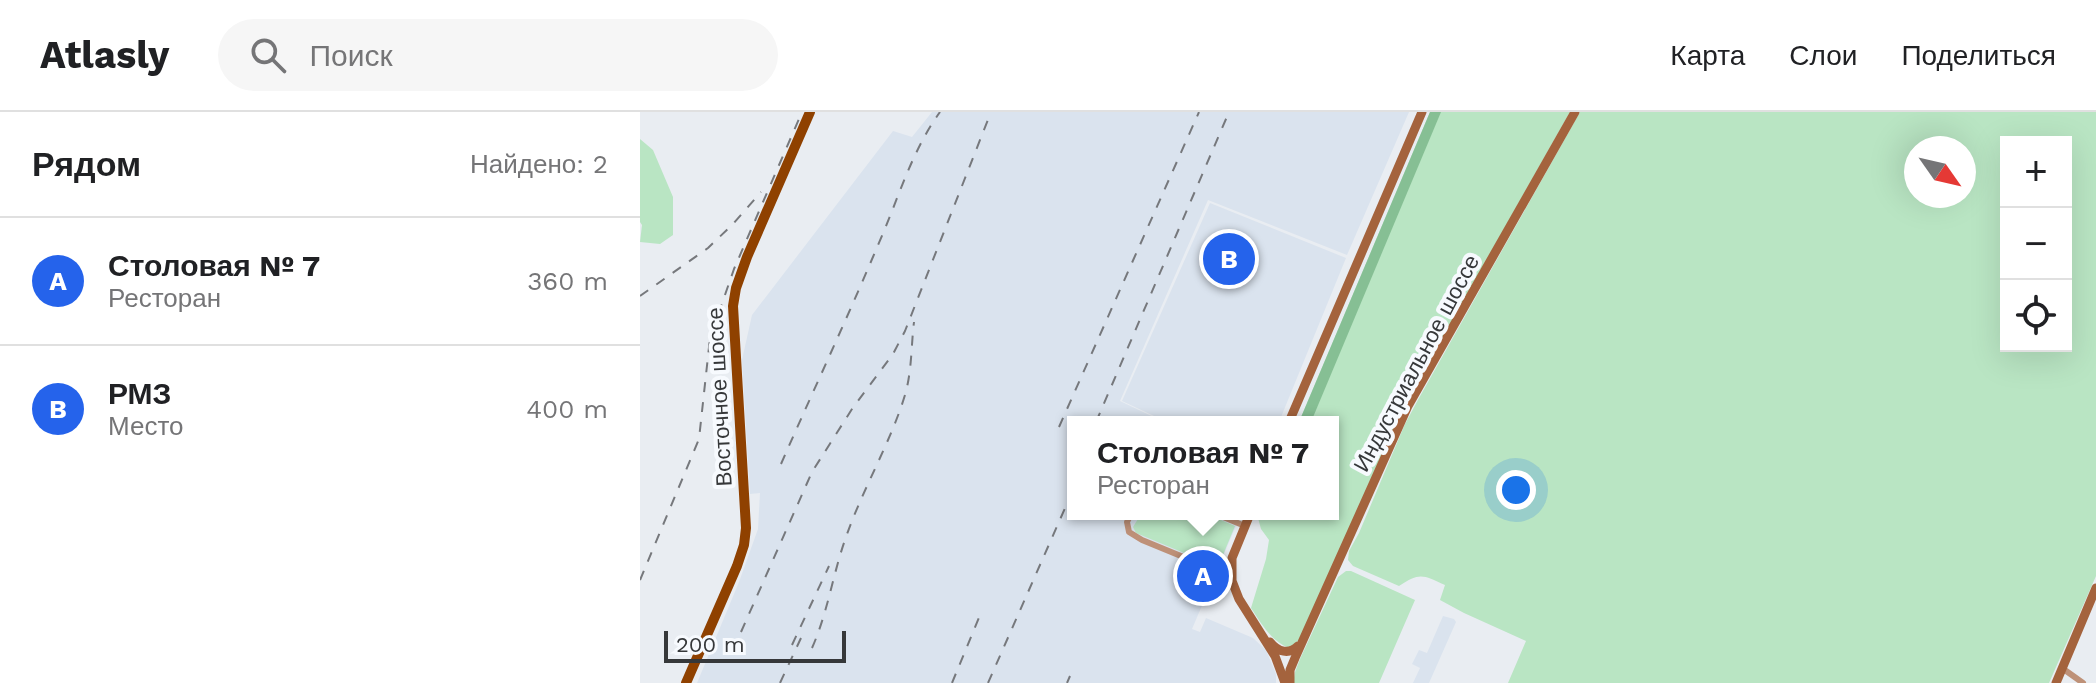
<!DOCTYPE html>
<html lang="ru">
<head>
<meta charset="utf-8">
<style>
  body { margin:0; font-family:"Work Sans",sans-serif; background:#f6f6f6; color:#202124 }
  .controls { position:absolute; right:24px; top:24px; display:grid; overflow:hidden; border-radius:0px; box-shadow:0 8px 32px #0002 }
  .controls button { width:72px; height:72px; display:grid; place-items:center; padding:0; border:0; border-bottom:2px solid #e0e0e0; background:#fff; color:#202124; font:40px sans-serif }
  .compass { position:absolute; left:1264px; top:24px; width:72px; height:72px; border-radius:50%; background:#fff; box-shadow:0 8px 32px #0002; rotate:124deg }
  .scale { position:absolute; left:24px; bottom:20px; width:182px; box-sizing:border-box; padding-left:8px; border:4px solid #36383a; border-top:0; font-size:22px; line-height:28px; white-space:nowrap; color:#36383a; -webkit-text-stroke:6px #f7fafe; paint-order:stroke }
  .you { position:absolute; left:876px; top:378px; width:28px; height:28px; margin:-20px; border:6px solid #fff; border-radius:50%; background:#1a73e8; box-shadow:0 0 0 12px #1a73e833 }
  .badge { display:grid; place-items:center; width:52px; height:52px; border-radius:50%; background:#2563eb; color:#fff; font-size:26px; font-weight:700 }
  .pin { position:absolute; translate:-50% -50%; border:4px solid #fff; box-shadow:0 2px 8px #0006 }
  .popup { position:absolute; left:427px; top:304px; width:272px; height:104px; box-sizing:border-box; display:grid; place-content:center; border-radius:0px; background:#fff; filter:drop-shadow(0 2px 6px #0005); font-size:26px; white-space:nowrap; color:#757577 }
  .popup b { font-size:30px; color:#202124 }
  .popup::after { content:''; position:absolute; left:50%; top:100%; margin-left:-16px; border:16px solid transparent; border-top-color:#fff }
  .list { margin:0; padding:0; list-style:none }
  h2 { display:flex; justify-content:space-between; align-items:center; height:104px; margin:0; padding:0 32px; font-size:34px }
  h2 small { font-size:26px; font-weight:400; color:#757577 }
  .list li { display:grid; grid-template-columns:52px 1fr auto; gap:24px; align-items:center; box-sizing:border-box; height:128px; padding:0 32px; border-top:2px solid #e0e0e0 }
  .list b { display:block; font-size:30px; white-space:nowrap }
  .list p { margin:0; font-size:26px; white-space:nowrap; color:#757577 }
  .list em { font-size:26px; font-style:normal; color:#757577 }
  .icon { flex:none; width:44px; height:44px; fill:none; stroke:currentColor; stroke-width:2; stroke-linecap:round; stroke-linejoin:round }
  .map { position:relative; flex:none; width:1456px; height:571px; overflow:hidden }
  header { display:flex; align-items:center; gap:48px; box-sizing:border-box; height:112px; padding:0 40px; background:#fff; border-bottom:2px solid #e0e0e0 }
  header strong { font-size:38px }
  nav { display:flex; gap:44px; margin-inline-start:auto; font-size:28px }
  .search { width:560px; height:72px; background:#f6f6f6; display:flex; align-items:center; gap:20px; box-sizing:border-box; padding:0 28px; border-radius:44px; color:#757577; font-size:30px }
  main { display:flex }
  aside { flex:1; background:#fff }
  .map>svg:first-child { display:block }
</style>
</head>
<body>
<header>
<strong>Atlasly</strong>
<div class="search"><svg class="icon" aria-label="search" viewBox="0 0 24 24"><circle cx="10" cy="10" r="6"/><path d="M15 15l6 6"/></svg>Поиск</div>
<nav><a>Карта</a><a>Слои</a><a>Поделиться</a></nav>
</header>
<main>
<aside>
<h2>Рядом<small>Найдено: 2</small></h2>
<ul class="list">
<li><span class="badge">A</span><div><b>Столовая № 7</b><p>Ресторан</p></div><em>360 m</em></li>
<li><span class="badge">B</span><div><b>РМЗ</b><p>Место</p></div><em>400 m</em></li>
</ul>
</aside>
<div class="map">
<svg width="1456" height="571" viewBox="0 0 1456 571">
  <rect width="100%" height="100%" fill="#e9edf2"/>
  <path fill="#dae3ee" d="M 292,0 L 769,0 L 707,143 L 568,88 L 480,289 L 524,310 L 433,310 L 433,402 L 601,402 L 552,517 L 560,520 L 566,506 L 613,526 L 626,538 L 636,562 L 636,571 L 57,571 L 99,470 L 118,417 L 120,381 L 110,382 L 102,248 L 112,203 L 253,19 L 272,25 Z
    M 570,91 L 706,146 L 639,310 L 527,310 L 482,289 Z
    M 803,504 L 814,507 L 816,510 L 789,571 L 773,571 L 780,556 L 772,552 L 779,538 L 787,541 Z"/>
  <path fill="#b9e5c3" fill-rule="evenodd" d="M 790,0 L 930,0 L 767,289 L 662,526 L 649,536 C 631,529 621,511 611,496 L 626,447 L 629,428 L 621,417 L 618,406 L 619,402 L 693,402 L 693,310 L 659,310 Z
    M 940,0 L 1456,0 L 1456,464 L 1409,571 L 868,571 L 886,529 L 824,501 L 800,488 L 805,473 C 783,463 780,460 759,474 L 713,454 L 708,448 L 709,439 L 719,421 L 765,312 L 779,286 ZM 1366,30 L 1426,30 L 1426,234 L 1366,234 ZM 1276,36 L 1324,36 L 1324,84 L 1276,84 Z
    M 0,27 L 13,38 L 33,85 L 33,123 L 20,132 L 0,130 L 2,113 L 0,110 Z
    M 501,402 L 567,402 L 595,414 L 578,455 L 496,421 L 493,415 Z
    M 706,459 L 711,459 L 775,488 L 739,571 L 653,571 L 655,560 L 660,547 L 698,465 Z"/>
  <path fill="#86bf94" d="M 790,0 L 801,0 L 671,310 L 659,310 Z"/>
  <g fill="none" stroke-linecap="round" stroke-linejoin="round">
    <path stroke="#be9178" stroke-width="6" d="M 491,402 L 487,410 L 489,420 L 502,428 L 592,465
      M 576,402 L 605,414
      M 1422,556 L 1443,571"/>
    <path stroke="#a4633d" stroke-width="9" d="M 649,310 L 782,0
      M 610,402 L 592,446 L 592,469 L 599,487 L 635,544 L 645,571
      M 630,530 C 638,540 649,543 658,534
      M 650,571 L 650,558 L 655,546 L 768,294 L 935,0
      M 1416,571 L 1456,476"/>
    <path stroke="#8f4100" stroke-width="10" d="M 46,571 L 97,454 L 104,433 L 106,416 L 93,194 L 96,176 L 107,145 L 170,0"/>
    <path stroke="#76787c" stroke-width="2" stroke-dasharray="10 10" stroke-linecap="butt" d="M 0,184 L 68,136 L 93,112 L 121,80
      M 456,310 L 589,0
      M 419,315 L 559,0
      M 141,352 C 173,279 207,207 238,133 C 258,88 271,40 300,0
      M 0,468 L 59,327 L 70,226 L 94,157 L 162,0
      M 101,520 L 172,360 L 212,297 L 253,242 L 265,219 L 351,0
      M 152,533 L 189,454
      M 172,536 C 188,500 193,461 206,425 C 223,376 250,332 265,283 C 272,259 271,234 274,210
      M 140,571 L 161,526
      M 312,571 L 340,503
      M 348,571 L 433,378
      M 427,571 L 430,564"/>
  </g>
  <g text-anchor="middle" stroke-width="8" stroke-linejoin="round" paint-order="stroke">
    <g font-size="22" fill="#36383a" stroke="#f7fafe">
      <text transform="translate(776 251) rotate(-62)" y="8">Индустриальное шоссе</text>
      <text transform="translate(79 285) rotate(-93)" y="8">Восточное шоссе</text>
    </g>
  </g>
</svg>
<div class="controls">
<button>+</button>
<button>−</button>
<button><svg class="icon" aria-label="locate" viewBox="0 0 24 24"><circle cx="12" cy="12" r="6"/><path d="M12 2v4M12 18v4M2 12h4M18 12h4"/></svg></button>
</div>
<svg class="compass" viewBox="-18 -18 36 36"><path d="M0-13l5 13h-10z" fill="#e53935"/><path d="M0 13l5-13h-10z" fill="#757577"/></svg>
<div class="scale">200 m</div>
<div class="you"></div>
<div class="pin badge" style="left:563px;top:464px">A</div>
<div class="popup"><b>Столовая № 7</b>Ресторан</div>
<div class="pin badge" style="left:589px;top:147px">B</div>
</div>
</main>
</body>
</html>
